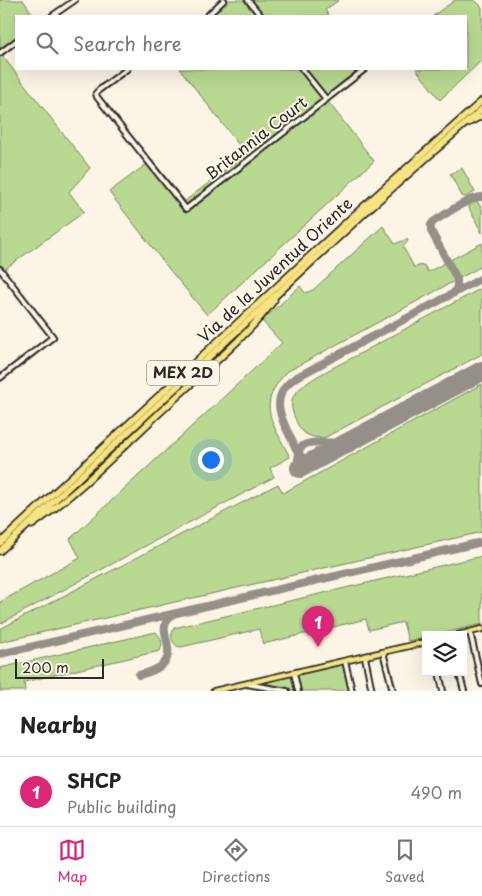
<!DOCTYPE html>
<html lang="en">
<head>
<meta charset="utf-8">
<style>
  body { margin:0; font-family:"Playpen Sans",sans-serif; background:#f6f6f6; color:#222 }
  .controls { position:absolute; right:15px; bottom:15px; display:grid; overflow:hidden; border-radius:0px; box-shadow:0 5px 20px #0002 }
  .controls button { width:45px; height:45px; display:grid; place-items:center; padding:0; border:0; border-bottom:1px solid #e0e0e0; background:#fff; color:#222; font:25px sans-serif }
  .scale { position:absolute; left:15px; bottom:12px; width:89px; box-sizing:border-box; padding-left:5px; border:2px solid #2b2b2b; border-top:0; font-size:14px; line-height:18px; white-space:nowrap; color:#2b2b2b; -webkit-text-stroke:4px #fcf5e5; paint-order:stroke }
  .you { position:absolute; left:210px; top:459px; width:18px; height:18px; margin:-12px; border:4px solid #fff; border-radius:50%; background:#1a73e8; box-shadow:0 0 0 8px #1a73e833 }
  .badge { display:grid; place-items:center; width:32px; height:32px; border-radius:50%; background:#db2777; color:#fff; font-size:16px; font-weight:700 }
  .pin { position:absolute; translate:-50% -41px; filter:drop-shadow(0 1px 2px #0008) }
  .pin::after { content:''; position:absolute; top:26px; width:18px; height:15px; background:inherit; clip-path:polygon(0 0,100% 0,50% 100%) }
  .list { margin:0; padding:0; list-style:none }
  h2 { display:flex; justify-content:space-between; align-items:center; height:65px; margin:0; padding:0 20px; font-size:21px }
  h2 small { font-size:16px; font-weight:400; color:#767676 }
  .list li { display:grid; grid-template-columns:32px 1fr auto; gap:15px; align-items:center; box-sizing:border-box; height:70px; padding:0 20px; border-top:1px solid #e0e0e0 }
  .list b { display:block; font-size:19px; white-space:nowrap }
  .list p { margin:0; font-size:16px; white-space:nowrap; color:#767676 }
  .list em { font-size:16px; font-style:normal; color:#767676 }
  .icon { flex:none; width:28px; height:28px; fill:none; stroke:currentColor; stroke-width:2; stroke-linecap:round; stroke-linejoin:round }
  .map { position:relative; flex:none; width:482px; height:691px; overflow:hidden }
  .search { position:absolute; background:#fff; box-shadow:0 5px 20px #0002; left:15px; right:15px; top:15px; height:55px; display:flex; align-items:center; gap:12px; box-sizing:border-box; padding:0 18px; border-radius:0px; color:#767676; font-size:19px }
  .sheet { height:135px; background:#fff }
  nav { display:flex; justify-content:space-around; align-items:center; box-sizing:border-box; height:70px; border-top:1px solid #e0e0e0; background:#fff; font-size:14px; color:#767676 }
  nav a { display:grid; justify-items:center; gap:2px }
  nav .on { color:#db2777 }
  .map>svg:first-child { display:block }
</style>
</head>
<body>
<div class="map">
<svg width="482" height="691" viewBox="0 0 482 691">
  <rect width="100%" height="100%" fill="#fcf5e5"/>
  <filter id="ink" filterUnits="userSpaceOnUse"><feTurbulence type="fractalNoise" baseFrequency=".02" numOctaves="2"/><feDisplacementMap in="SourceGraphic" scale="10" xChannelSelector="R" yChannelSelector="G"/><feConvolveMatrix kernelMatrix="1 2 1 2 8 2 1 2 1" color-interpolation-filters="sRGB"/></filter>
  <g filter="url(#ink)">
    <path fill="#b9d992" stroke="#72825e" d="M 0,0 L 23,0 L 34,16 L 16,16 L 16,41 L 2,51 L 4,58 L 90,168 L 69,192 L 84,212 L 2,271 L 0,269 L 0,53 L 2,51 L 0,49 Z
      M 227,0 L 339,0 L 325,10 L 329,16 L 206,16 Z
      M 455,0 L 475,0 L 482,7 L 482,60 L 440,100 L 416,69 L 466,69 L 466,16 L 433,16 Z
      M 180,69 L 365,69 L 326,99 L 374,161 L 207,315 L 169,269 L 109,192 L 152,160 L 185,201 L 246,154 Z
      M 462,168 L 475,192 L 466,197 L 462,196 L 450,174 Z
      M 477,201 L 482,209 L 482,233 L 469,208 L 469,205 Z
      M 383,226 L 395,244 L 407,239 L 408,241 L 403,247 L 414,267 L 424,265 L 428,272 L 482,243 L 482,266 L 288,371 C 255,404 272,422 290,457 L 270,468 L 274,477 L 0,624 L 0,602 L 80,558 L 70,539 L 282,343 L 262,321 L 300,286 L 305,293 L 313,290 Z
      M 482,288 L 482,354 L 324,438 C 312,438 302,435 297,423 C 293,413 288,403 295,394 C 303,382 336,366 350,359 C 394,335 438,311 482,288 Z
      M 482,384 L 482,532 L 0,642 L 0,629 L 278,484 L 283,493 Z
      M 482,556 L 482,624 L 436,635 L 426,635 L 426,637 L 408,641 L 403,622 L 369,630 L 366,619 L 263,644 L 259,629 L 181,647 L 177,646 C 170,641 171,634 174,628 Z
      M 156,632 C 162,638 163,644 160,651 L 24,682 L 25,691 L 0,691 L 0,668 Z
      M 343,664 L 349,691 L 299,691 L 268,686 L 267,680 Z"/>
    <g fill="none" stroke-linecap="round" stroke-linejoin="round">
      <path stroke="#949088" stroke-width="8" d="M 454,293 L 457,286 L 457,279 L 431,231 L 431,225 L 433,222 C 444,215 471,196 482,197
        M 330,452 C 320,459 312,481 298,459 L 300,448 C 310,437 336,446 351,441
        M 317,459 C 311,460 306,460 302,457 C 297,453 294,445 292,440 C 280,417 269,396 295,378 L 482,278
        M 0,654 L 482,542
        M 139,675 C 196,661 148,632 172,615"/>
      <path stroke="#949088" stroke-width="20" d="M 300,468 L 482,371"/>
      <defs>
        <path id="minor" d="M 248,0 L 261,16
          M 52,16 L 75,0
          M 207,16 L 224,0
          M 0,53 L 16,41
          M 127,69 L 99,90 L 96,93 L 97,97 L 186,209 L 365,69
          M 302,69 L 326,99
          M 0,269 L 53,337 L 0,378
          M 470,632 L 482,684
          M 383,652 L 393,691
          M 365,657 L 372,691
          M 345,661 L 352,691
          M 439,672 L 443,691
          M 459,672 L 464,691
          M 294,673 L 298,691
          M 247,684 L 287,691"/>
        <path id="major" d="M 467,124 L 482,116
          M 458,635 L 482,629
          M 214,691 L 426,642"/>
        <path id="highway" d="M 32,525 C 82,490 124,445 169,404 C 204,371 245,339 274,300
          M 0,543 L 352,217 L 482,101
          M 0,551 L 371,207 L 482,109"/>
      </defs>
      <use href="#minor" stroke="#2b2b2b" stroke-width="8"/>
      <use href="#major" stroke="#2b2b2b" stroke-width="8"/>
      <use href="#highway" stroke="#2b2b2b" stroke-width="9"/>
      <use href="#minor" stroke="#fcf5e5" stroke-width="4"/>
      <use href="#major" stroke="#f6e381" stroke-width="4.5"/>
      <use href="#highway" stroke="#f6e381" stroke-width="5.5"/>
    </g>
  </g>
  <g text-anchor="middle" stroke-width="4" stroke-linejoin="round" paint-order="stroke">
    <rect fill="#fcf5e5" stroke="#6a6863" stroke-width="1" x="147" y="360.5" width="72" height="25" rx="4"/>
    <g font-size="15" font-weight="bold" fill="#2b2b2b">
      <text x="183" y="378">MEX 2D</text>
    </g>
    <g font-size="16" fill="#2b2b2b" stroke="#fcf5e5">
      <text transform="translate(256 138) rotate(-38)" y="6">Britannia Court</text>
      <text transform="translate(275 270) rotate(-43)" y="6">Via de la Juventud Oriente</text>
    </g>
  </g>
</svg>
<div class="controls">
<button><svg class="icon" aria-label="layers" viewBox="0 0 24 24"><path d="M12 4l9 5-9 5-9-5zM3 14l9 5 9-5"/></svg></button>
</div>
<div class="scale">200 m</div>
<div class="you"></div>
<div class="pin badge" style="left:318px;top:647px">1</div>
<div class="search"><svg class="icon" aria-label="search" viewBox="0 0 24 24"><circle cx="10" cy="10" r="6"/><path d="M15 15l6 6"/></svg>Search here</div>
</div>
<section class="sheet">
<h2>Nearby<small></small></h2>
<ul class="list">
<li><span class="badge">1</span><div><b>SHCP</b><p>Public building</p></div><em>490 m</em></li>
</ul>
</section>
<nav>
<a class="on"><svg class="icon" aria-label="map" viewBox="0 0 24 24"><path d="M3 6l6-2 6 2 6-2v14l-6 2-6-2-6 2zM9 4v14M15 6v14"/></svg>Map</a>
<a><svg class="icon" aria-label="directions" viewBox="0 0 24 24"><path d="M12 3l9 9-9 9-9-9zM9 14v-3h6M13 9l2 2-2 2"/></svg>Directions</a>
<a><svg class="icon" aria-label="saved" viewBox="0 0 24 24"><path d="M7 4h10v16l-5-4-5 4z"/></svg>Saved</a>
</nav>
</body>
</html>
